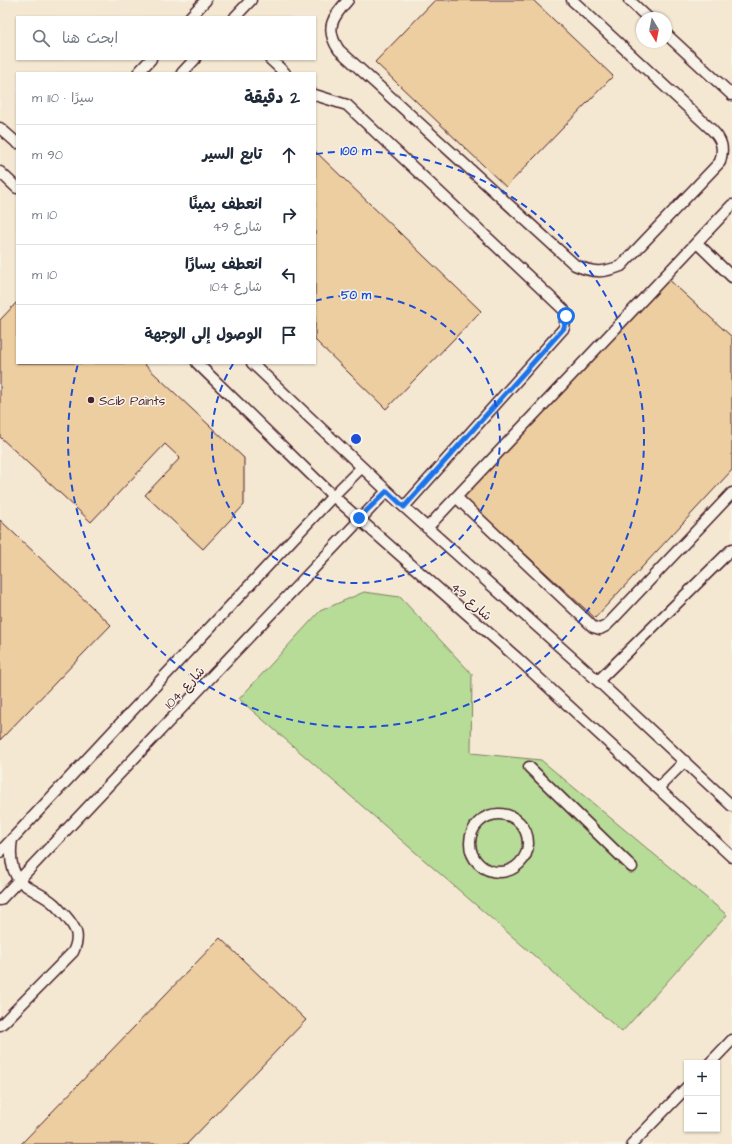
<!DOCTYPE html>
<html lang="ar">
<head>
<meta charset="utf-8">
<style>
  body { margin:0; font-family:"Architects Daughter","Playpen Sans Arabic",sans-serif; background:#f2f2f3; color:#1f2937; direction:rtl }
  .controls { position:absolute; right:12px; bottom:12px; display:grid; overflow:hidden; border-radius:0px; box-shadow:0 1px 3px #0004 }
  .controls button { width:36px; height:36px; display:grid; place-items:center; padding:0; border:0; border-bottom:1px solid #e0e1e3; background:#fff; color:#1f2937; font:20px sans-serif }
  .compass { position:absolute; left:636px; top:12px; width:36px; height:36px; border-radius:50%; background:#fff; box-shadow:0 1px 3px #0004; rotate:170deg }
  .stop { position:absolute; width:12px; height:12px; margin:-9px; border:3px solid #1a73e8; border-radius:50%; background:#fff }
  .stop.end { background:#1a73e8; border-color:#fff; box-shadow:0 1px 4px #0008 }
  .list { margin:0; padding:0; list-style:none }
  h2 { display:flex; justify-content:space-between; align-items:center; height:52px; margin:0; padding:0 16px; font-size:17px }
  h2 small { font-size:13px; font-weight:400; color:#747a83 }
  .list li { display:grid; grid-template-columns:26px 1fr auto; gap:12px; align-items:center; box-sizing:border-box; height:60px; padding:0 16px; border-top:1px solid #e0e1e3 }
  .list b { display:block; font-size:15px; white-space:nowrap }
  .list p { margin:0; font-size:13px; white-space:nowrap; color:#747a83 }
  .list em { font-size:13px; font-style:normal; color:#747a83 }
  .icon { flex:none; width:22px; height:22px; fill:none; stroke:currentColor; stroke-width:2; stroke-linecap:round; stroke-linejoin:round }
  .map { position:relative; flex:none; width:732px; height:1144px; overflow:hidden; direction:ltr }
  .search { position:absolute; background:#fff; box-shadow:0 1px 3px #0004; left:16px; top:16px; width:300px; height:44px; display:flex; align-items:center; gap:10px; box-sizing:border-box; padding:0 14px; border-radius:0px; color:#747a83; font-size:15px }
  .panel { position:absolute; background:#fff; box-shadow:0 1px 3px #0004; left:16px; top:72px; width:300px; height:292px; border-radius:0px; direction:rtl }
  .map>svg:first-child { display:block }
</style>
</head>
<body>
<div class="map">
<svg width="732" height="1144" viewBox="0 0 732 1144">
  <rect width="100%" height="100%" fill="#f7f3e8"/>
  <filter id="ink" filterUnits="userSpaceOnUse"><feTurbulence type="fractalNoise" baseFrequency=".025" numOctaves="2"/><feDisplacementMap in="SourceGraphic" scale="8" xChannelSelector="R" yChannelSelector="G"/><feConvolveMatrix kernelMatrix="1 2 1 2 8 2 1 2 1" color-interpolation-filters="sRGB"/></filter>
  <g filter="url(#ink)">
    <path fill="#f4e8d2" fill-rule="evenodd" d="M 0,0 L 732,0 L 732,1144 L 0,1144 ZM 17,17 L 315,17 L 315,59 L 17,59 ZM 642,18 L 666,18 L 666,42 L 642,42 ZM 17,73 L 315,73 L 315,363 L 17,363 ZM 687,1063 L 717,1063 L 717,1129 L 687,1129 Z"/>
    <path fill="#b6dc97" stroke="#807e61" d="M 364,592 L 400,597 L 472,674 L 471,753 L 541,760 L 727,915 L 622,1032 L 239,699 L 320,611 Z"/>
    <path fill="#edcea0" stroke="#4a1f2b" d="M 435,0 L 533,0 L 613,76 L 506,187 L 375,62 Z
      M 315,151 L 481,311 L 386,409 L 315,340 Z
      M 666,277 L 732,337 L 732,470 L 595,618 L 463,497 Z
      M 17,302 L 17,363 L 143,363 L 244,458 L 244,505 L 203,549 L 145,495 L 180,458 L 165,444 L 91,522 L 0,437 L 0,320 Z
      M 0,520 L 111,625 L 0,740 Z
      M 220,938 L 306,1020 L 187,1144 L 21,1144 Z"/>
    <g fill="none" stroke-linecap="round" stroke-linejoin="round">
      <defs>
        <path id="lane" d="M 348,0 C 333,17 324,28 339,50 L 575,265 C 593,273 603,273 621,266 L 720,162 C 724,148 722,140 712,130 L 572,0
          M 629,0 L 648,18
          M 190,17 L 206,0
          M 235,17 L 251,0
          M 666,34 L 732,95
          M 270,59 L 285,73
          M 138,73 L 151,59
          M 182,73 L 195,59
          M 315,95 L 347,105 L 564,310 L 566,316 L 564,328 L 404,507
          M 0,128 L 17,143
          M 0,172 L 17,188
          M 697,243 L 732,277
          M 197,363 L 333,496 L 517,658 L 732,857
          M 252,363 L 404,507 L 598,681 L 732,806
          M 456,497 L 588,622 L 593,627 L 600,629 L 606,626 L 612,620 L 732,493
          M 427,528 L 732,205
          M 598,681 L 732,549
          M 529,767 L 632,867
          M 658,788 L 685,761
          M470 843a29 29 0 1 1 58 0a29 29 0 1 1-58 0Z
          M 0,852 L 333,496 L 362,467
          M 0,900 L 387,491
          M 0,1025 L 4,1022 L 73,952 C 81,935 76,928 64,914 C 60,911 57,906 53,903 C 43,894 29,890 20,881 C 10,870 10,852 12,839
          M 710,1063 L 732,1040
          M 632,1144 L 687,1087"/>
      </defs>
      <use href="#lane" stroke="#4a1f2b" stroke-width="13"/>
      <use href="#lane" stroke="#f7f3e8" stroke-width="10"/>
    </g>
  </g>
  <g fill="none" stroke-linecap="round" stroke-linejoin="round" filter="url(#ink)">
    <path stroke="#1a73e8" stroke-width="5" d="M 359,518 L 387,491 L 404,507 L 564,328 L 566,316"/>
  </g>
  <g fill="none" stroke="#1d4ed8" stroke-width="2" stroke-dasharray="7 5">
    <path d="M315 301A144 144 0 1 1 233 364"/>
    <path d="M316 154A288 288 0 1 1 78 364"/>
  </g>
  <circle fill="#4a1f2b" stroke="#f7f3e8" stroke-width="1.5" cx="91" cy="400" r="4"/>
  <g text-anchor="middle" stroke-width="3" stroke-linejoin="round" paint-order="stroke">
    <g font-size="13" fill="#4a1f2b" stroke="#f7f3e8" text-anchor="start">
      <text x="99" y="405">Scib Paints</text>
    </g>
    <g font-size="13" fill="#4a1f2b" stroke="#f7f3e8">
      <text transform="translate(472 601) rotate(42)" y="5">شارع 49</text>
      <text transform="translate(184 687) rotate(-47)" y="5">شارع 104</text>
    </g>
  </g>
  <circle cx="356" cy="439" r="6" fill="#1d4ed8" stroke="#f7f3e8" stroke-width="2"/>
  <g font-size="12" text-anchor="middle" font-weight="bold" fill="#1d4ed8" stroke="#f7f3e8" stroke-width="3" stroke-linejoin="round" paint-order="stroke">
    <text x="356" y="155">100 m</text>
    <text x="356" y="299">50 m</text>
  </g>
</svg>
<div class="controls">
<button>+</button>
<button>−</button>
</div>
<svg class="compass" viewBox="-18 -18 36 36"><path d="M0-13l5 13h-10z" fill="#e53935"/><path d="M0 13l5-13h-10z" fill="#747a83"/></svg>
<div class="stop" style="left:566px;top:316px"></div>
<div class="stop end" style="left:359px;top:518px"></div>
<div class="search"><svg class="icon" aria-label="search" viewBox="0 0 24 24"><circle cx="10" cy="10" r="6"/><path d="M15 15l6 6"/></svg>ابحث هنا</div>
<section class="panel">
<h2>2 دقيقة<small>سيرًا · 110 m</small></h2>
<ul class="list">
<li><svg class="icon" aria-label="ahead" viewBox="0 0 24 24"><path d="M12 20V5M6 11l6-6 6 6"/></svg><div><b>تابع السير</b></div><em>90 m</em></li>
<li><svg class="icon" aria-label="right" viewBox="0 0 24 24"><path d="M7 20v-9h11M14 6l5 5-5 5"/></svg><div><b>انعطف يمينًا</b><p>شارع 49</p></div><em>10 m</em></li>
<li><svg class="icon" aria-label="left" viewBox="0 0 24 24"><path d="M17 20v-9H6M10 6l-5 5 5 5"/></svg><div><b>انعطف يسارًا</b><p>شارع 104</p></div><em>10 m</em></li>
<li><svg class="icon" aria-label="arrive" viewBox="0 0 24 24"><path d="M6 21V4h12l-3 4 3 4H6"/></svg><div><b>الوصول إلى الوجهة</b></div></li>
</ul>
</section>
</div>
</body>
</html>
